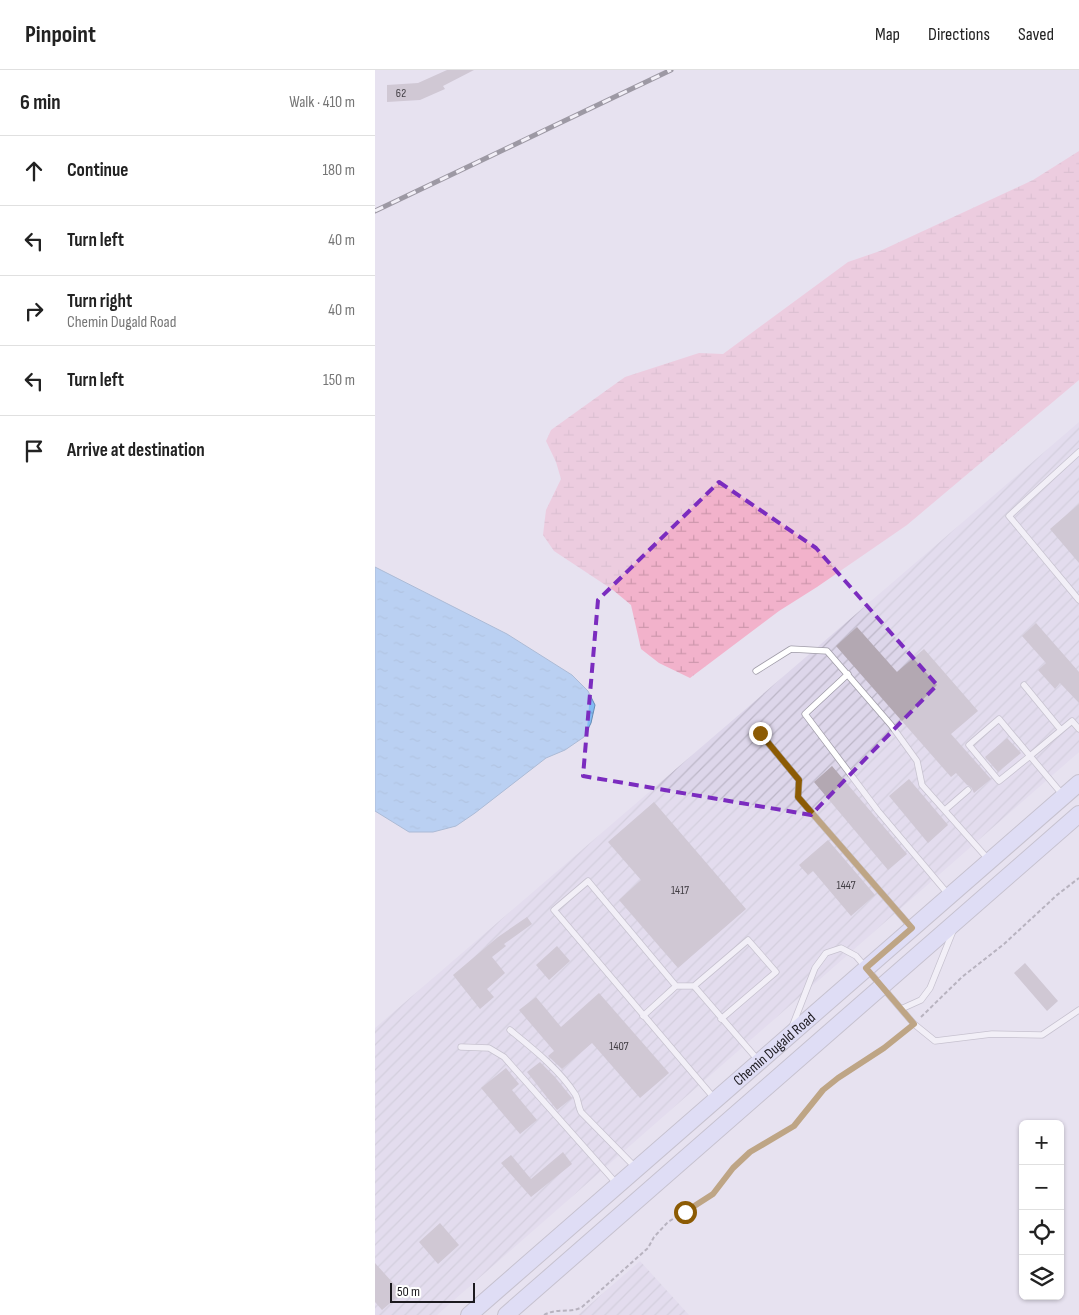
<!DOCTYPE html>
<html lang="en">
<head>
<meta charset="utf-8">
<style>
  body { margin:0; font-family:"Sofia Sans Condensed",sans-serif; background:#f6f6f6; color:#222 }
  .controls { position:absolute; right:15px; bottom:15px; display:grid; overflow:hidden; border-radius:8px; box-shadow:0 1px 4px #0004 }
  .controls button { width:45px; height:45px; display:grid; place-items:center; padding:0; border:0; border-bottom:1px solid #e0e0e0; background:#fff; color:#222; font:25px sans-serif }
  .scale { position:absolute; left:15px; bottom:12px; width:85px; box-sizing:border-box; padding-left:5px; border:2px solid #1c1a1f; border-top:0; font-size:14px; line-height:18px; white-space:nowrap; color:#1c1a1f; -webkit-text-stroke:4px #fff; paint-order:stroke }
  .stop { position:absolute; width:15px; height:15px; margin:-11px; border:4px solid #8c5b04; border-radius:50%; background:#fff }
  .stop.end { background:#8c5b04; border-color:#fff; box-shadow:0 1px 5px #0008 }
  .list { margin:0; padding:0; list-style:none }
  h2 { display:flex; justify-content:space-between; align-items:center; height:65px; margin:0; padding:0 20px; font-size:21px }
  h2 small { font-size:16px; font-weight:400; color:#767676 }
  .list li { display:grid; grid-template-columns:32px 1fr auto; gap:15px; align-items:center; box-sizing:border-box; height:70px; padding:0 20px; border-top:1px solid #e0e0e0 }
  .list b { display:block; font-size:19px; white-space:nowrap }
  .list p { margin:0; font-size:16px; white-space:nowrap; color:#767676 }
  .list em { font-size:16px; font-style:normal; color:#767676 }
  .icon { flex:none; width:28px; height:28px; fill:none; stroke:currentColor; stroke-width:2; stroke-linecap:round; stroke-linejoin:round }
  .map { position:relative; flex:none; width:704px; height:1245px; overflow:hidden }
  header { display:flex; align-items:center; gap:30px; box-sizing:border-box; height:70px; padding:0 25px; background:#fff; border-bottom:1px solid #e0e0e0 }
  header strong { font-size:24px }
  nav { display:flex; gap:28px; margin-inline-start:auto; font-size:18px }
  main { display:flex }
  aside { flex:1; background:#fff }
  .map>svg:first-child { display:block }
</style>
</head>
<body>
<header>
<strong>Pinpoint</strong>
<nav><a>Map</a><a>Directions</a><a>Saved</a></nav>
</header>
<main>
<aside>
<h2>6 min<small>Walk · 410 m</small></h2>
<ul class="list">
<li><svg class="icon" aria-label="ahead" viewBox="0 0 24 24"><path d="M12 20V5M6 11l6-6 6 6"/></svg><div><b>Continue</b></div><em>180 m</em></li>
<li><svg class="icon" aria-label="left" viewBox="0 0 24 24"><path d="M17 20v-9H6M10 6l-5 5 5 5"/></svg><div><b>Turn left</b></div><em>40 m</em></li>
<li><svg class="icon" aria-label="right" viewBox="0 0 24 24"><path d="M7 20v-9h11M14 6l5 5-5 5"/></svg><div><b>Turn right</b><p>Chemin Dugald Road</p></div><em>40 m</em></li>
<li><svg class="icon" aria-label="left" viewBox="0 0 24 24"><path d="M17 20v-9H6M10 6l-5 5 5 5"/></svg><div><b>Turn left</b></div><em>150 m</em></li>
<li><svg class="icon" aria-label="arrive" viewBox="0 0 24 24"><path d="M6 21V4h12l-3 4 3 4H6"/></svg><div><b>Arrive at destination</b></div></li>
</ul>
</aside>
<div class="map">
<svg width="704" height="1245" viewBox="0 0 704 1245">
  <defs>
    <pattern id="industrial-furrows" width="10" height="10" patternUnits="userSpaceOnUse" patternTransform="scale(1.25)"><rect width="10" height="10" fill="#ddd6ea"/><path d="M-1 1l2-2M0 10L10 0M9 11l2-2" fill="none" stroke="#bdb7c8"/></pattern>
    <pattern id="wetland-marsh" width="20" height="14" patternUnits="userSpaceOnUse" patternTransform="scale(1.25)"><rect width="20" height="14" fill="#f2b2cb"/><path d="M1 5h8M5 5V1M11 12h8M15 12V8" fill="none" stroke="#cf98ae"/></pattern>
    <pattern id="water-ripples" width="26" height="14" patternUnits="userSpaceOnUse" patternTransform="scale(1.25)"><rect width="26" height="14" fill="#83bbf4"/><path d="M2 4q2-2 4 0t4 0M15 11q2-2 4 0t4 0" fill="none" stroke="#71a0d1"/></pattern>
  </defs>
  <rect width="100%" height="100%" fill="#e7e2f0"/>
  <path fill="url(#industrial-furrows)" d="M 704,352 L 704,682 L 62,1245 L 0,1245 L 0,958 Z
    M 265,1191 L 314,1245 L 203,1245 Z"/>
  <path fill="url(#wetland-marsh)" d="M 704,81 L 704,310 L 532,455 L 442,517 L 404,541 L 315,608 L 284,593 L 266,579 L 256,535 L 238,520 L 179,481 L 168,465 L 171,440 L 186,409 L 181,392 L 171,371 L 176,360 L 250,307 L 324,283 L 348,284 L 473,192 L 505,181 L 658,110 Z"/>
  <path fill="url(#water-ripples)" stroke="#648bb4" d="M 0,497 L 132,564 L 197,605 L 213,621 L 220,635 L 216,653 L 209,667 L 190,680 L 171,688 L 100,743 L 81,756 L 58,762 L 34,762 L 0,741 Z"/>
  <path fill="#b3a8b2" d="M 72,0 L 99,0 L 68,16 L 70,19 L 45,30 L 12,32 L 12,15 L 43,13 Z
    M 704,434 L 704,493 L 675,459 Z
    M 661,553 L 704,602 L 704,633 L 685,613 L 680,619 L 663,600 L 671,593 L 647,566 Z
    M 482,557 L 522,602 L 549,579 L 603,641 L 576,664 L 616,709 L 599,723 L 596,717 L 592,715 L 581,703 L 576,707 L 461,576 Z
    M 632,668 L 646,683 L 623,702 L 610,687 Z
    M 457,696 L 532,784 L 513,800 L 439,712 Z
    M 534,709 L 573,755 L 553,773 L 514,726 Z
    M 279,732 L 371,839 L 303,898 L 244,830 L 266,810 L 233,772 Z
    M 453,770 L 500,825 L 476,846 L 438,801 L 433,805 L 424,795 Z
    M 152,847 L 157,854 L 129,874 L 131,876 L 117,887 L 130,903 L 112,919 L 119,927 L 105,939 L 78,905 L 123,867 Z
    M 182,876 L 195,891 L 174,910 L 161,895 Z
    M 650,893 L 683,931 L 672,941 L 639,903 Z
    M 224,923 L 294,1003 L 265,1028 L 217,973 L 187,999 L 173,986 L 179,981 L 144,940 L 161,927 L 186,957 Z
    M 165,992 L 179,1006 L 197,1028 L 182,1040 L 152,1002 Z
    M 131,998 L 144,1014 L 137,1020 L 162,1050 L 145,1064 L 106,1018 Z
    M 188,1082 L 197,1094 L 156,1127 L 126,1093 L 136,1085 L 156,1109 Z
    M 65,1153 L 84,1175 L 63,1194 L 44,1172 Z
    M 0,1193 L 27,1223 L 7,1240 L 0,1232 Z"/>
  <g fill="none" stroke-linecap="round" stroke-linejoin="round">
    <defs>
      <path id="service" d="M 704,382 L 634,446 L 704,530
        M 381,601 L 416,579 L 452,581 L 516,655 L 542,691 L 547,715 L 613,789
        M 473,604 L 430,644 L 503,741 L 573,824
        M 649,615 L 686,660
        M 624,649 L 655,686 L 624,711 L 594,675 Z
        M 385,663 L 424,710 L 423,727 L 536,857
        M 687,724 L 655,686 L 697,651 L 704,659
        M 570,740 L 593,720
        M 301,916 L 319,916
        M 526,939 L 539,954 L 560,971 L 617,964 L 667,965 L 704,940
        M 268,946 L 301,916 L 213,811 L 179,840 L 339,1028
        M 346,949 L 401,902 L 373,870 L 319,916 L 383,990
        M 417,957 L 440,898 L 451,883 L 466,878 L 481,886 L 526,939 L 546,930 L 555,918 L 578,861
        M 135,960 C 157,978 185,1000 200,1024 C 203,1028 203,1036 206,1042 L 260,1097
        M 86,977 L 114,978 L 129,987 L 242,1114"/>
      <g id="secondary">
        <path id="s1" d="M 94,1245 L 704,713"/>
        <path d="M 131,1245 L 704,744"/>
      </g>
    </defs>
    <use href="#service" stroke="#9f9ba7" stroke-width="7"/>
    <use href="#secondary" stroke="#9f9ba7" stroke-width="18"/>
    <path stroke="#7e7a84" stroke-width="2" stroke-dasharray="4 2.5" stroke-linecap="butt" d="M 546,947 L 587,907 L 629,874 L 682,825 L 704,808
      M 169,1245 C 183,1237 195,1244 207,1237 L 273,1178 L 279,1167 L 293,1152 L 338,1124 L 358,1098 L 375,1082 L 419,1056 L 449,1020 L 463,1008 L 509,978 L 533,959"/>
    <use href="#service" stroke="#fff" stroke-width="5.5"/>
    <use href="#secondary" stroke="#d4d8fa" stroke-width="16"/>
    <defs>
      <path id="rail" d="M 0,141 L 296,0"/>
    </defs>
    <use href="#rail" stroke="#444148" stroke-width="5"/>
    <use href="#rail" stroke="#fff" stroke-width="3" stroke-dasharray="9" stroke-linecap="butt"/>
  </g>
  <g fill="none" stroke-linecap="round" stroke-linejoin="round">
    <path stroke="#8c5b04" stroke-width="6" d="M 310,1142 L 338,1124 L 358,1098 L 375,1082 L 419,1056 L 448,1020 L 463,1008 L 509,978 L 539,954 L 491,898 L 537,858 L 423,727 L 424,710 L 385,663"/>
  </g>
  <path d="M0 0H704V1245H0ZM 344,412 L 441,478 L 562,615 L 436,745 L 208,706 L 223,530 Z" fill="#e7e2f0" fill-opacity=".55" fill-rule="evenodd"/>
  <path fill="none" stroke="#7b2cbf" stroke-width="4" stroke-dasharray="10 6" stroke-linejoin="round" d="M 344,412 L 441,478 L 562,615 L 436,745 L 208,706 L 223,530 Z"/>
  <g text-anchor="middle" stroke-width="5" stroke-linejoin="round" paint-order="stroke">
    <g font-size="12" fill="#423e44">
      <text x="26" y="27">62</text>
      <text x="471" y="819">1447</text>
      <text x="305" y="824">1417</text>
      <text x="244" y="980">1407</text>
    </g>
    <g font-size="15" fill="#1c1a1f" stroke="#fff">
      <text dy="5" stroke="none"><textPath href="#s1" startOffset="405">Chemin Dugald Road</textPath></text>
    </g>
  </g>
</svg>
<div class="controls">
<button>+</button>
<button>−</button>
<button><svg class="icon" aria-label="locate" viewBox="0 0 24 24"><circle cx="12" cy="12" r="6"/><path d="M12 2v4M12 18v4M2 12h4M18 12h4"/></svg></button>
<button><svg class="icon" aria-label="layers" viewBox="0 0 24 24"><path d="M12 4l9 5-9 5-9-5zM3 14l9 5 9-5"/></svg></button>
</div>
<div class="scale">50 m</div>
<div class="stop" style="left:310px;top:1142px"></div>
<div class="stop end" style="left:385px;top:663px"></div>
</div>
</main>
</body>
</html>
